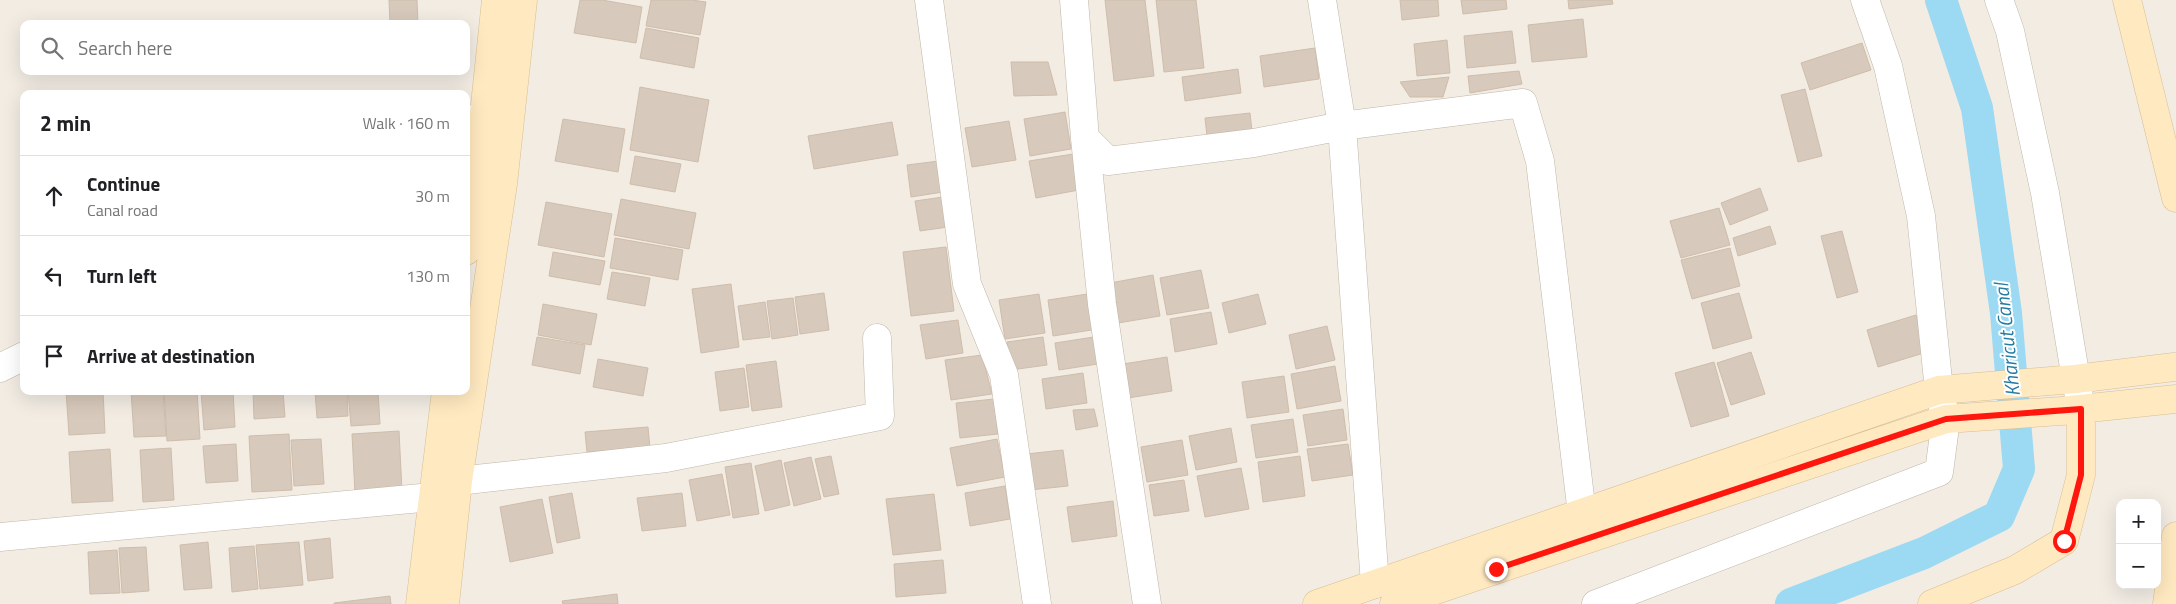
<!DOCTYPE html>
<html lang="en">
<head>
<meta charset="utf-8">
<style>
  body { margin:0; font-family:"Titillium Web",sans-serif; background:#f6f6f6; color:#202124 }
  .controls { position:absolute; right:15px; bottom:15px; display:grid; overflow:hidden; border-radius:10px; box-shadow:0 5px 20px #0002 }
  .controls button { width:45px; height:45px; display:grid; place-items:center; padding:0; border:0; border-bottom:1px solid #e0e0e0; background:#fff; color:#202124; font:25px sans-serif }
  .stop { position:absolute; width:15px; height:15px; margin:-11px; border:4px solid #ff170e; border-radius:50%; background:#fff }
  .stop.end { background:#ff170e; border-color:#fff; box-shadow:0 1px 5px #0008 }
  .list { margin:0; padding:0; list-style:none }
  h2 { display:flex; justify-content:space-between; align-items:center; height:65px; margin:0; padding:0 20px; font-size:21px }
  h2 small { font-size:16px; font-weight:400; color:#757577 }
  .list li { display:grid; grid-template-columns:32px 1fr auto; gap:15px; align-items:center; box-sizing:border-box; height:80px; padding:0 20px; border-top:1px solid #e0e0e0 }
  .list b { display:block; font-size:19px; white-space:nowrap }
  .list p { margin:0; font-size:16px; white-space:nowrap; color:#757577 }
  .list em { font-size:16px; font-style:normal; color:#757577 }
  .icon { flex:none; width:28px; height:28px; fill:none; stroke:currentColor; stroke-width:2; stroke-linecap:round; stroke-linejoin:round }
  .map { position:relative; flex:none; width:2176px; height:604px; overflow:hidden }
  .search { position:absolute; background:#fff; box-shadow:0 5px 20px #0002; left:20px; top:20px; width:450px; height:55px; display:flex; align-items:center; gap:12px; box-sizing:border-box; padding:0 18px; border-radius:10px; color:#757577; font-size:19px }
  .panel { position:absolute; background:#fff; box-shadow:0 5px 20px #0002; left:20px; top:90px; width:450px; height:305px; border-radius:10px }
  .map>svg:first-child { display:block }
</style>
</head>
<body>
<div class="map">
<svg width="2176" height="604" viewBox="0 0 2176 604">
  <rect width="100%" height="100%" fill="#f2ece3"/>
  <g fill="none" stroke-linecap="round" stroke-linejoin="round">
    <path stroke="#9cd9f2" stroke-width="32" d="M 1791,604 L 1924,553 L 1999,516 L 2019,469 L 2006,313 L 1977,108 L 1941,0"/>
  </g>
  <path fill="#d7c9bb" stroke="#cfbdab" d="M 389,0 L 417,0 L 418,24 L 390,24 Z
    M 580,0 L 602,0 L 642,7 L 636,43 L 574,33 Z
    M 651,0 L 692,0 L 706,2 L 700,35 L 646,26 Z
    M 1105,0 L 1145,0 L 1154,76 L 1114,81 Z
    M 1156,0 L 1196,0 L 1204,68 L 1164,72 Z
    M 1400,0 L 1438,0 L 1439,16 L 1402,20 Z
    M 1461,0 L 1506,0 L 1507,9 L 1463,14 Z
    M 1568,0 L 1612,0 L 1613,4 L 1569,9 Z
    M 1583,19 L 1587,57 L 1532,62 L 1528,25 Z
    M 646,28 L 699,38 L 694,68 L 640,58 Z
    M 1512,31 L 1516,63 L 1467,68 L 1464,36 Z
    M 1447,40 L 1450,73 L 1417,76 L 1414,44 Z
    M 1862,43 L 1871,70 L 1810,90 L 1801,63 Z
    M 1315,48 L 1319,79 L 1264,87 L 1260,56 Z
    M 1011,62 L 1048,62 L 1057,95 L 1014,96 Z
    M 1238,69 L 1241,93 L 1185,101 L 1182,77 Z
    M 1519,71 L 1522,84 L 1470,93 L 1468,76 Z
    M 1449,77 L 1443,97 L 1410,97 L 1400,82 Z
    M 640,87 L 709,100 L 698,162 L 630,150 Z
    M 1805,89 L 1822,156 L 1798,162 L 1781,95 Z
    M 1065,112 L 1071,149 L 1030,156 L 1024,119 Z
    M 1250,113 L 1253,140 L 1208,145 L 1205,118 Z
    M 563,119 L 625,129 L 618,172 L 555,161 Z
    M 1009,121 L 1016,160 L 972,167 L 965,128 Z
    M 892,122 L 898,155 L 814,169 L 808,136 Z
    M 1073,154 L 1079,190 L 1036,198 L 1029,161 Z
    M 635,156 L 681,164 L 675,192 L 630,184 Z
    M 939,161 L 943,192 L 911,197 L 907,165 Z
    M 1760,188 L 1768,210 L 1730,225 L 1721,203 Z
    M 943,197 L 948,227 L 920,231 L 915,201 Z
    M 621,199 L 696,213 L 689,249 L 614,235 Z
    M 546,202 L 612,214 L 604,257 L 538,245 Z
    M 1719,208 L 1730,245 L 1681,258 L 1670,221 Z
    M 1770,226 L 1776,244 L 1738,256 L 1733,238 Z
    M 1842,231 L 1858,292 L 1837,298 L 1821,236 Z
    M 615,238 L 683,250 L 678,280 L 610,268 Z
    M 946,247 L 954,311 L 911,316 L 903,252 Z
    M 1730,248 L 1740,286 L 1692,299 L 1681,260 Z
    M 553,252 L 605,261 L 600,285 L 549,276 Z
    M 1201,270 L 1209,308 L 1167,315 L 1160,278 Z
    M 612,272 L 650,278 L 645,306 L 607,299 Z
    M 1153,275 L 1160,316 L 1112,324 L 1105,284 Z
    M 731,284 L 739,347 L 701,353 L 692,289 Z
    M 824,293 L 829,330 L 800,334 L 795,297 Z
    M 1094,293 L 1098,329 L 1053,336 L 1048,300 Z
    M 1739,293 L 1752,338 L 1713,349 L 1701,303 Z
    M 1039,294 L 1045,333 L 1005,339 L 999,300 Z
    M 1258,294 L 1266,324 L 1229,333 L 1222,303 Z
    M 793,298 L 798,335 L 772,339 L 767,301 Z
    M 765,302 L 770,337 L 743,340 L 738,306 Z
    M 543,304 L 597,314 L 591,345 L 538,335 Z
    M 1211,312 L 1217,344 L 1175,352 L 1170,319 Z
    M 1916,315 L 1927,352 L 1878,367 L 1867,330 Z
    M 958,320 L 963,353 L 926,359 L 920,325 Z
    M 1327,326 L 1335,360 L 1296,369 L 1289,335 Z
    M 1100,336 L 1104,363 L 1059,370 L 1055,343 Z
    M 537,337 L 585,345 L 580,374 L 532,365 Z
    M 1043,337 L 1047,365 L 1011,370 L 1007,342 Z
    M 1751,352 L 1765,394 L 1731,405 L 1717,363 Z
    M 982,355 L 992,394 L 951,400 L 945,360 Z
    M 1167,357 L 1172,391 L 1128,398 L 1123,364 Z
    M 598,359 L 648,368 L 643,396 L 593,387 Z
    M 776,361 L 782,407 L 752,411 L 746,365 Z
    M 1714,362 L 1729,416 L 1691,427 L 1675,373 Z
    M 1335,366 L 1341,401 L 1297,409 L 1291,374 Z
    M 744,368 L 749,407 L 720,411 L 715,372 Z
    M 1083,373 L 1087,403 L 1046,409 L 1042,379 Z
    M 1284,376 L 1289,412 L 1247,418 L 1242,382 Z
    M 66,391 L 103,391 L 105,433 L 69,435 Z
    M 131,391 L 163,391 L 166,436 L 134,437 Z
    M 164,391 L 197,391 L 200,439 L 167,441 Z
    M 201,391 L 233,391 L 235,427 L 204,430 Z
    M 253,391 L 283,391 L 285,417 L 254,419 Z
    M 315,391 L 347,391 L 348,416 L 317,418 Z
    M 348,391 L 378,391 L 380,424 L 351,426 Z
    M 994,399 L 998,434 L 960,438 L 956,403 Z
    M 1094,409 L 1098,426 L 1076,430 L 1073,410 Z
    M 1343,409 L 1347,440 L 1308,446 L 1303,415 Z
    M 1293,419 L 1298,452 L 1256,458 L 1251,425 Z
    M 648,427 L 650,448 L 587,452 L 585,432 Z
    M 1231,428 L 1237,462 L 1196,470 L 1189,436 Z
    M 399,431 L 402,491 L 355,494 L 352,434 Z
    M 289,434 L 292,490 L 252,492 L 249,436 Z
    M 321,439 L 324,484 L 294,486 L 291,440 Z
    M 997,439 L 1005,477 L 957,486 L 950,448 Z
    M 1182,440 L 1188,475 L 1147,482 L 1141,447 Z
    M 236,444 L 238,481 L 206,483 L 203,446 Z
    M 1348,444 L 1353,475 L 1312,481 L 1307,449 Z
    M 171,448 L 174,500 L 143,502 L 140,450 Z
    M 110,449 L 113,501 L 72,503 L 69,452 Z
    M 1063,450 L 1068,486 L 1030,490 L 1026,454 Z
    M 831,456 L 839,494 L 824,497 L 815,459 Z
    M 1300,456 L 1305,496 L 1263,502 L 1258,462 Z
    M 811,457 L 821,499 L 794,506 L 784,463 Z
    M 781,460 L 790,505 L 765,511 L 755,466 Z
    M 751,463 L 759,514 L 733,518 L 725,467 Z
    M 1241,468 L 1249,509 L 1205,517 L 1197,476 Z
    M 722,474 L 730,515 L 697,521 L 689,480 Z
    M 1184,480 L 1189,511 L 1154,516 L 1149,485 Z
    M 1005,486 L 1010,519 L 970,526 L 965,493 Z
    M 572,493 L 580,538 L 557,543 L 549,497 Z
    M 682,493 L 686,526 L 642,531 L 637,498 Z
    M 934,494 L 941,550 L 893,555 L 886,499 Z
    M 542,499 L 553,553 L 510,562 L 500,507 Z
    M 1113,501 L 1117,536 L 1072,542 L 1067,507 Z
    M 330,538 L 333,578 L 308,581 L 304,541 Z
    M 208,542 L 212,588 L 184,590 L 180,545 Z
    M 299,542 L 303,585 L 260,589 L 256,545 Z
    M 254,546 L 258,589 L 232,592 L 229,548 Z
    M 146,547 L 149,591 L 122,593 L 119,548 Z
    M 117,550 L 120,593 L 90,594 L 88,552 Z
    M 943,560 L 946,593 L 896,597 L 894,564 Z
    M 617,594 L 618,604 L 563,604 L 562,601 Z
    M 390,596 L 391,604 L 334,604 L 334,603 Z"/>
  <g fill="none" stroke-linecap="round" stroke-linejoin="round">
    <defs>
      <path id="street" d="M 929,0 L 967,284 L 1004,375 L 1037,604
        M 1074,0 L 1085,138 L 1102,304 L 1147,604
        M 1322,0 L 1342,126 L 1375,584
        M 1999,0 L 2010,31 L 2045,193 L 2081,409
        M 466,120 L 484,118
        M 1085,138 L 1108,161 L 1254,143 L 1342,126 L 1523,103 L 1540,161 L 1582,514
        M 0,368 L 24,356
        M 458,481 L 666,458 L 880,416 L 877,338
        M 0,537 L 432,497
        M 1596,604 L 1939,472 L 1946,419 L 1939,390 L 1921,216 L 1888,66 L 1865,0"/>
      <path id="secondary" d="M 2127,0 L 2176,198
        M 466,251 L 477,181 L 496,0
        M 420,604 L 446,391
        M 445,604 L 458,481 L 503,184 L 523,0
        M 1317,604 L 1939,390 L 2075,379 L 2174,367
        M 1394,604 L 1946,419 L 2061,411 L 2176,399
        M 1932,604 L 2015,570 L 2064,541 L 2081,475 L 2081,409
        M 2167,604 L 2176,536"/>
    </defs>
    <use href="#street" stroke="#c1b6a9" stroke-width="29"/>
    <use href="#secondary" stroke="#d8be93" stroke-width="29"/>
    <use href="#street" stroke="#fff" stroke-width="28"/>
    <use href="#secondary" stroke="#ffe9c1" stroke-width="28"/>
  </g>
  <g fill="none" stroke-linecap="round" stroke-linejoin="round">
    <path stroke="#ff170e" stroke-width="6" d="M 1496,569 L 1946,419 L 2081,409 L 2081,475 L 2064,541"/>
  </g>
  <g text-anchor="middle" stroke-width="4" stroke-linejoin="round" paint-order="stroke">
    <g font-size="20" font-style="italic" fill="#277ca3" stroke="#fff">
      <text transform="translate(2007 340) rotate(-96)" y="7">Kharicut Canal</text>
    </g>
  </g>
</svg>
<div class="controls">
<button>+</button>
<button>−</button>
</div>
<div class="stop" style="left:2064px;top:541px"></div>
<div class="stop end" style="left:1496px;top:569px"></div>
<div class="search"><svg class="icon" aria-label="search" viewBox="0 0 24 24"><circle cx="10" cy="10" r="6"/><path d="M15 15l6 6"/></svg>Search here</div>
<section class="panel">
<h2>2 min<small>Walk · 160 m</small></h2>
<ul class="list">
<li><svg class="icon" aria-label="ahead" viewBox="0 0 24 24"><path d="M12 20V5M6 11l6-6 6 6"/></svg><div><b>Continue</b><p>Canal road</p></div><em>30 m</em></li>
<li><svg class="icon" aria-label="left" viewBox="0 0 24 24"><path d="M17 20v-9H6M10 6l-5 5 5 5"/></svg><div><b>Turn left</b></div><em>130 m</em></li>
<li><svg class="icon" aria-label="arrive" viewBox="0 0 24 24"><path d="M6 21V4h12l-3 4 3 4H6"/></svg><div><b>Arrive at destination</b></div></li>
</ul>
</section>
</div>
</body>
</html>
